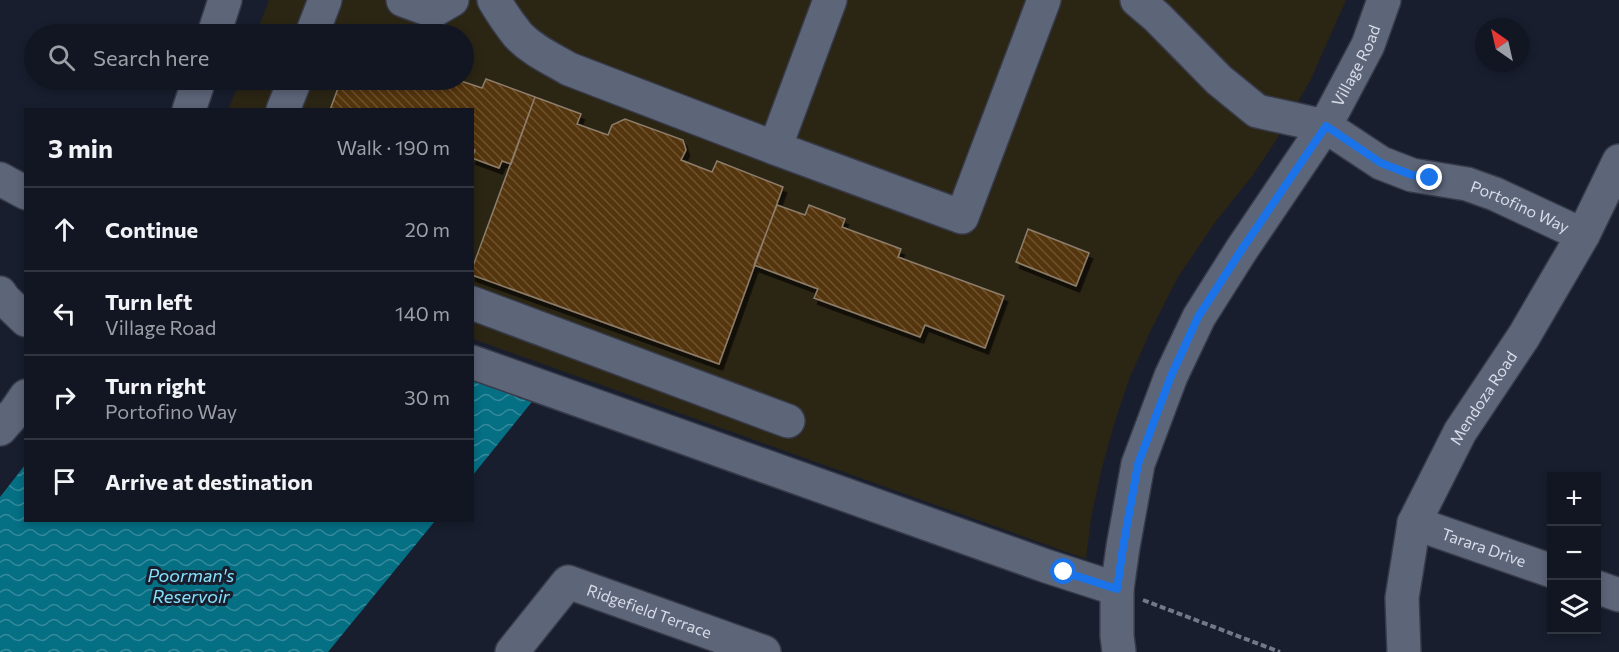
<!DOCTYPE html>
<html lang="en">
<head>
<meta charset="utf-8">
<style>
  body { margin:0; font-family:Commissioner,sans-serif; background:#1b1f2a; color:#f1f3f6 }
  .controls { position:absolute; right:18px; bottom:18px; display:grid; overflow:hidden; border-radius:0px; box-shadow:0 3px 9px #0003 }
  .controls button { width:54px; height:54px; display:grid; place-items:center; padding:0; border:0; border-bottom:2px solid #313540; background:#121622; color:#f1f3f6; font:30px sans-serif }
  .compass { position:absolute; left:1475px; top:18px; width:54px; height:54px; border-radius:50%; background:#121622; box-shadow:0 3px 9px #0003; rotate:326deg }
  .stop { position:absolute; width:18px; height:18px; margin:-14px; border:4px solid #1a73e8; border-radius:50%; background:#fff }
  .stop.end { background:#1a73e8; border-color:#fff; box-shadow:0 2px 6px #0008 }
  .list { margin:0; padding:0; list-style:none }
  h2 { display:flex; justify-content:space-between; align-items:center; height:78px; margin:0; padding:0 24px; font-size:26px }
  h2 small { font-size:20px; font-weight:400; color:#9c9fa5 }
  .list li { display:grid; grid-template-columns:39px 1fr auto; gap:18px; align-items:center; box-sizing:border-box; height:84px; padding:0 24px; border-top:2px solid #313540 }
  .list b { display:block; font-size:22px; white-space:nowrap }
  .list p { margin:0; font-size:20px; white-space:nowrap; color:#9c9fa5 }
  .list em { font-size:20px; font-style:normal; color:#9c9fa5 }
  .icon { flex:none; width:33px; height:33px; fill:none; stroke:currentColor; stroke-width:2; stroke-linecap:round; stroke-linejoin:round }
  .map { position:relative; flex:none; width:1619px; height:652px; overflow:hidden }
  .search { position:absolute; background:#121622; box-shadow:0 3px 9px #0003; left:24px; top:24px; width:450px; height:66px; display:flex; align-items:center; gap:15px; box-sizing:border-box; padding:0 21px; border-radius:33px; color:#9c9fa5; font-size:22px }
  .panel { position:absolute; background:#121622; box-shadow:0 3px 9px #0003; left:24px; top:108px; width:450px; height:414px; border-radius:0px }
  .map>svg:first-child { display:block }
</style>
</head>
<body>
<div class="map">
<svg width="1619" height="652" viewBox="0 0 1619 652">
  <defs>
    <pattern id="water-waves" width="16" height="10" patternUnits="userSpaceOnUse" patternTransform="scale(1.5)"><rect width="16" height="10" fill="#056f84"/><path d="M0 5q4-4 8 0t8 0" fill="none" stroke="#358a9b"/></pattern>
    <pattern id="building-back-hatch" width="6" height="6" patternUnits="userSpaceOnUse" patternTransform="scale(1.5)"><rect width="6" height="6" fill="#55360c"/><path d="M-1 5l2 2M0 0l6 6M5-1l2 2" fill="none" stroke="#6d522f"/></pattern>
    <filter id="shadow"><feDropShadow dx="3.5" dy="6" stdDeviation="0" flood-color="#0009"/></filter>
  </defs>
  <rect width="100%" height="100%" fill="#181e2e"/>
  <path fill="#2b2514" d="M 269,0 L 1346,0 L 1311,79 L 1275,142 L 1253,175 L 1216,221 L 1178,277 L 1151,330 L 1130,377 L 1115,421 L 1102,468 L 1091,518 L 1086,559 L 473,339 L 472,110 L 228,110 L 240,80 L 464,80 L 464,34 L 256,34 Z"/>
  <path fill="url(#water-waves)" d="M 473,371 L 539,393 L 473,475 Z
    M 25,465 L 26,520 L 435,521 L 328,652 L 0,652 L 0,497 Z"/>
  <path fill="url(#building-back-hatch)" stroke="#8d7d6b" stroke-width="1.5" filter="url(#shadow)" d="M 486,79 L 535,97 L 511,164 L 502,161 L 499,168 L 472,158 L 475,150 L 472,149 L 472,110 L 330,110 L 341,80 L 458,80 L 482,88 Z
    M 535,97 L 581,114 L 577,124 L 608,135 L 612,125 L 625,119 L 683,140 L 686,150 L 681,160 L 712,172 L 717,161 L 783,187 L 719,364 L 472,275 L 472,269 Z
    M 777,205 L 805,215 L 809,205 L 845,219 L 842,227 L 901,249 L 898,257 L 1004,296 L 985,348 L 925,325 L 920,337 L 814,298 L 818,289 L 754,265 Z
    M 1028,229 L 1089,253 L 1076,286 L 1016,262 Z"/>
  <g fill="none" stroke-linecap="round" stroke-linejoin="round">
    <defs>
      <g id="minor">
        <path d="M 403,0 L 433,11 L 452,0"/>
        <path d="M 494,0 C 501,12 509,24 518,35 C 532,50 552,59 569,69 L 775,148 L 830,0"/>
        <path id="s1" d="M 1137,0 L 1157,17 L 1219,80 L 1257,111 L 1325,126 L 1381,163 L 1412,175 L 1467,184 L 1495,194 L 1583,235"/>
        <path d="M 214,34 L 225,0"/>
        <path d="M 312,34 L 325,0"/>
        <path d="M 189,110 L 199,80"/>
        <path d="M 283,110 L 295,80"/>
        <path d="M 775,148 L 962,217 L 1044,0"/>
        <path d="M 0,179 L 26,193"/>
        <path d="M 0,293 L 4,299 L 26,320"/>
        <path d="M 472,303 L 788,421"/>
        <path d="M 472,362 L 1046,566 L 1117,589"/>
        <path d="M 0,429 L 15,412 L 26,396"/>
        <path id="s2" d="M 1414,523 L 1552,571"/>
        <path d="M 1596,587 L 1619,595"/>
        <path id="s3" d="M 512,652 L 568,582 L 764,652"/>
        <path id="s4" d="M 1119,652 L 1117,636 L 1117,589 L 1123,547 L 1138,464 L 1171,376 L 1199,317 L 1242,249 L 1325,126 L 1368,45 L 1384,0"/>
        <path id="s5" d="M 1404,652 L 1402,598 L 1414,523 L 1460,432 L 1524,336 L 1583,235 L 1619,161"/>
      </g>
    </defs>
    <use href="#minor" stroke="#373a48" stroke-width="36"/>
    <path stroke="#737886" stroke-width="4" stroke-dasharray="6 3" stroke-linecap="butt" d="M 1143,600 L 1280,652"/>
    <use href="#minor" stroke="#5d6579" stroke-width="33"/>
  </g>
  <g fill="none" stroke-linecap="round" stroke-linejoin="round">
    <path stroke="#1a73e8" stroke-width="8" d="M 1064,572 L 1117,589 L 1123,547 L 1138,464 L 1171,376 L 1198,317 L 1242,249 L 1326,126 L 1381,163 L 1412,175 L 1430,178"/>
  </g>
  <g text-anchor="middle" stroke-width="6" stroke-linejoin="round" paint-order="stroke">
    <g font-size="16" fill="#d8dce8" stroke="#181e2e">
      <text dy="6" stroke="none"><textPath href="#s4" startOffset="646">Village Road</textPath></text>
      <text dy="6" stroke="none"><textPath href="#s1" startOffset="447">Portofino Way</textPath></text>
      <text dy="6" stroke="none"><textPath href="#s5" startOffset="273">Mendoza Road</textPath></text>
      <text dy="6" stroke="none"><textPath href="#s2" startOffset="74">Tarara Drive</textPath></text>
      <text dy="6" stroke="none"><textPath href="#s3" startOffset="176">Ridgefield Terrace</textPath></text>
    </g>
    <g font-size="18" font-style="italic" fill="#86e2fb" stroke="#181e2e">
      <text x="191" y="582">Poorman's<tspan x="191" dy="21">Reservoir</tspan></text>
    </g>
  </g>
</svg>
<div class="controls">
<button>+</button>
<button>−</button>
<button><svg class="icon" aria-label="layers" viewBox="0 0 24 24"><path d="M12 4l9 5-9 5-9-5zM3 14l9 5 9-5"/></svg></button>
</div>
<svg class="compass" viewBox="-18 -18 36 36"><path d="M0-13l5 13h-10z" fill="#e53935"/><path d="M0 13l5-13h-10z" fill="#9c9fa5"/></svg>
<div class="stop" style="left:1064px;top:572px"></div>
<div class="stop end" style="left:1430px;top:178px"></div>
<div class="search"><svg class="icon" aria-label="search" viewBox="0 0 24 24"><circle cx="10" cy="10" r="6"/><path d="M15 15l6 6"/></svg>Search here</div>
<section class="panel">
<h2>3 min<small>Walk · 190 m</small></h2>
<ul class="list">
<li><svg class="icon" aria-label="ahead" viewBox="0 0 24 24"><path d="M12 20V5M6 11l6-6 6 6"/></svg><div><b>Continue</b></div><em>20 m</em></li>
<li><svg class="icon" aria-label="left" viewBox="0 0 24 24"><path d="M17 20v-9H6M10 6l-5 5 5 5"/></svg><div><b>Turn left</b><p>Village Road</p></div><em>140 m</em></li>
<li><svg class="icon" aria-label="right" viewBox="0 0 24 24"><path d="M7 20v-9h11M14 6l5 5-5 5"/></svg><div><b>Turn right</b><p>Portofino Way</p></div><em>30 m</em></li>
<li><svg class="icon" aria-label="arrive" viewBox="0 0 24 24"><path d="M6 21V4h12l-3 4 3 4H6"/></svg><div><b>Arrive at destination</b></div></li>
</ul>
</section>
</div>
</body>
</html>
